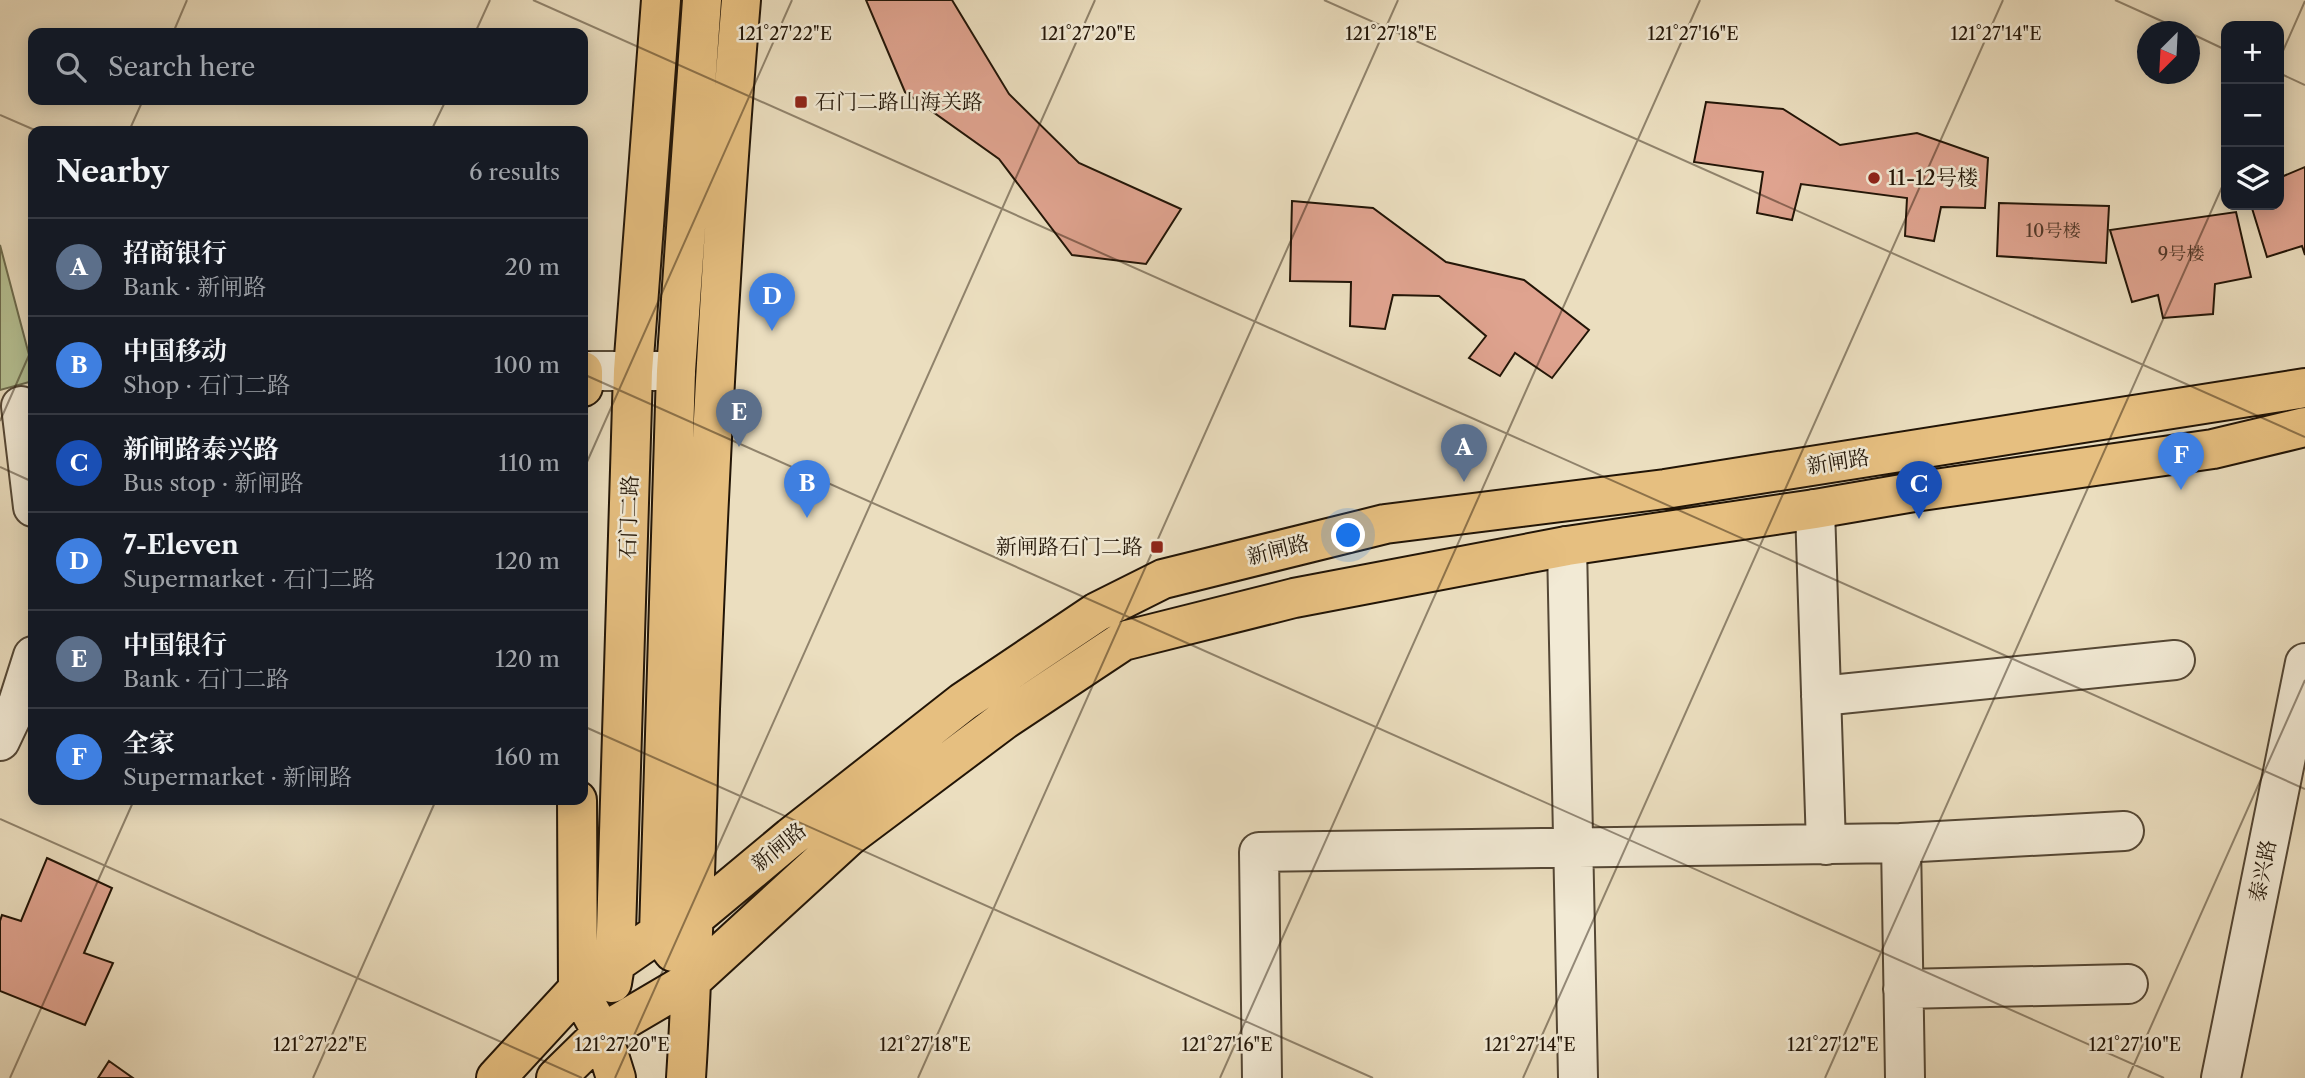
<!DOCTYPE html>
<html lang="en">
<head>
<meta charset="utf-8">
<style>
  body { margin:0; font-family:"Libre Caslon Text","Noto Serif SC",serif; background:#242831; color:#f1f3f6 }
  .controls { position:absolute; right:21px; top:21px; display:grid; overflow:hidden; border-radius:14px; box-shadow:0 4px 18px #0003 }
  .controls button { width:63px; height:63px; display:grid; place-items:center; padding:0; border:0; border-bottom:2px solid #363941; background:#171b24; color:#f1f3f6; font:35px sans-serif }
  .compass { position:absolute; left:2137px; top:21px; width:63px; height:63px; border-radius:50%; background:#171b24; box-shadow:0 4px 18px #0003; rotate:204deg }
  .you { position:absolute; left:1349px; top:536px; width:24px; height:24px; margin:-18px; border:5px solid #fff; border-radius:50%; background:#1a73e8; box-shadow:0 0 0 10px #1a73e833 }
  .badge { display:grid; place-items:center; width:46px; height:46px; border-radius:50%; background:#c59692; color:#fff; font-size:23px; font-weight:700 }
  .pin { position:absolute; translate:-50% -58px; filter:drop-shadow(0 2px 4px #0008) }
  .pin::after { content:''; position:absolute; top:37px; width:24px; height:21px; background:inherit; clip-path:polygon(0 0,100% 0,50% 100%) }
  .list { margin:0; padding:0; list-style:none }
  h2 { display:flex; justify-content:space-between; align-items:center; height:91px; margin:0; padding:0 28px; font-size:30px }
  h2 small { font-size:23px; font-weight:400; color:#9ea1a6 }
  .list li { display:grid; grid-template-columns:46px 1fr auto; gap:21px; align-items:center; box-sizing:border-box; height:98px; padding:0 28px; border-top:2px solid #363941 }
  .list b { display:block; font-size:26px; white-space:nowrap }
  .list p { margin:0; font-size:23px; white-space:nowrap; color:#9ea1a6 }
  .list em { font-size:23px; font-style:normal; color:#9ea1a6 }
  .icon { flex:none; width:38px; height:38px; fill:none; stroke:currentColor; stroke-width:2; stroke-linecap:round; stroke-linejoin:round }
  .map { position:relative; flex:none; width:2305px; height:1078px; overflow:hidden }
  .search { position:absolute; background:#171b24; box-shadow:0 4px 18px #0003; left:28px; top:28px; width:560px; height:77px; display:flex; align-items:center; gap:18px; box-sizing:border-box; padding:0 24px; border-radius:14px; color:#9ea1a6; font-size:26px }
  .panel { position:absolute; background:#171b24; box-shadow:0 4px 18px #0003; left:28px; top:126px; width:560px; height:679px; border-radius:14px }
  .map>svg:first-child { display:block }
</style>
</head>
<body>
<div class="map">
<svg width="2305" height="1078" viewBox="0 0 2305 1078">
  <rect width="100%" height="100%" fill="#ebdebf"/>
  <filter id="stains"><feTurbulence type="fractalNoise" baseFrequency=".00286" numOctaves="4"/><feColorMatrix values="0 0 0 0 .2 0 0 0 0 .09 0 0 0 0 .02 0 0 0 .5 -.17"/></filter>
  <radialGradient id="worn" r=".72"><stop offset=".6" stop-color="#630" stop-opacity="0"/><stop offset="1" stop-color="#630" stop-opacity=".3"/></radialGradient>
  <path fill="#b6c193" stroke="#6c6b4d" stroke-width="2" d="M 0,245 L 33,370 L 33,381 L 0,390 Z"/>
  <path fill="#dfa38f" stroke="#221507" stroke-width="2" d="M 866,0 L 952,0 L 1009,94 L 1079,163 L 1181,209 L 1146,264 L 1072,255 L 999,159 L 905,92 Z
    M 1706,102 L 1783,109 L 1840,145 L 1917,133 L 1988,158 L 1985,208 L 1941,207 L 1934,241 L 1905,236 L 1907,198 L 1801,184 L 1792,220 L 1757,213 L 1763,172 L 1694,162 Z
    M 2305,167 L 2305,255 L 2302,246 L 2267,257 L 2251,205 L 2279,205 L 2279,178 Z
    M 1292,201 L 1373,208 L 1446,262 L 1524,280 L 1589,330 L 1552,378 L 1515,353 L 1500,376 L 1469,358 L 1486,336 L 1439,296 L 1393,295 L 1385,329 L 1350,326 L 1351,282 L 1290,281 Z
    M 1999,203 L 2109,206 L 2106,263 L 1997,256 Z
    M 2236,212 L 2251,277 L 2215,284 L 2213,314 L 2163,318 L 2158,295 L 2132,302 L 2110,230 Z
    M 47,858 L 112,888 L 84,953 L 113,963 L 85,1025 L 0,991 L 0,921 L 2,915 L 21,921 Z
    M 109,1061 L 133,1078 L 98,1078 Z"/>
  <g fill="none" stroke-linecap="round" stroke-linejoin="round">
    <defs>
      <path id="minor" d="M 583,371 L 676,371
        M 21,406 L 33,507
        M 1815,509 L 1826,845
        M 1567,546 L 1578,1078
        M 1821,696 L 2175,660
        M 0,741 L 18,703 L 33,656
        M 1901,843 L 2124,831
        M 1903,989 L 2128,984
        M 1262,1078 L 1259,852 L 1901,843 L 1905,1078
        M 2221,1078 L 2305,663"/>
      <path id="major" d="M 583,387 L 583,371
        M 577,800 L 578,989 L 602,1033 L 616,1078
        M 673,952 L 659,933 L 676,371 L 702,0
        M 612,983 L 615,965 L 633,371 L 661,0
        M 496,1078 L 578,989 L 659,933 L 695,917 L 791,837 L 963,702 L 1097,612 L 1163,579 L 1385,524 L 1665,489 L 2305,388
        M 556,1078 L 602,1033 L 692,980 L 848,837 L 1004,720 L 1123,641 L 1294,598 L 1567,546 L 1815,509 L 1914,492 L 2213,449 L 2305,427
        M 686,1078 C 694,955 696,832 700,709 C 709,473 721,236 741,0"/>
    </defs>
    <use href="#minor" stroke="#544735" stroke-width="42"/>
    <use href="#major" stroke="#221507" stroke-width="42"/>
    <use href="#minor" stroke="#f2ead5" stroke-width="38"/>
    <use href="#major" stroke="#e6bf80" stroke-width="38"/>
  </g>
  <path fill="none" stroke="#221507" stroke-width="2" stroke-opacity="0.45" d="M 533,0 L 2305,789M 1324,0 L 2305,437M 2115,0 L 2186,32M 173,33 L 187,0M 475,33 L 490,0M 2190,33 L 2226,50M 2279,60 L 2305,1M 2279,73 L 2305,85M 0,115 L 37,131M 129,131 L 143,100M 431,131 L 446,100M 583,374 L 2164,1078M 0,421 L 33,346M 0,467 L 33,482M 583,471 L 792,0M 583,726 L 1373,1078M 0,819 L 582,1078M 10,1078 L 134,800M 313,1078 L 436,800M 615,1078 L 1095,0M 918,1078 L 1398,0M 1220,1078 L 1700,0M 1523,1078 L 2003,0M 1825,1078 L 2226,178M 2128,1078 L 2305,680"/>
  <g fill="#8f2418" stroke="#f2ead5" stroke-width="2.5">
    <rect x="794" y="95" width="14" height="14" rx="3.5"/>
    <circle cx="1874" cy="178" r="7"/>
    <rect x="1150" y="540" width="14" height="14" rx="3.5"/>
  </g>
  <g text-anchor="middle" stroke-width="5" stroke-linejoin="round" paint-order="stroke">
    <g font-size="18" fill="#513829">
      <text x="2053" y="237">10号楼</text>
      <text x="2181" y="260">9号楼</text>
    </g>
    <g font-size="21" fill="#221507" stroke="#f2ead5" text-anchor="start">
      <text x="815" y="109">石门二路山海关路</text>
      <text x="1888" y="185">11-12号楼</text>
      <text x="1143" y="554" text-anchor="end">新闸路石门二路</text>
    </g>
    <g font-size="21" fill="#221507" stroke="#f2ead5">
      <text transform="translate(1838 462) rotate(-9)" y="7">新闸路</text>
      <text transform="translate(629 517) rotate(-88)" y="7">石门二路</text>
      <text transform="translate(1278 550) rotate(-14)" y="7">新闸路</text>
      <text transform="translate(779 847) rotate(-39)" y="7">新闸路</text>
      <text transform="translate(2263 871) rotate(-79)" y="7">泰兴路</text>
    </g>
  </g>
  <g font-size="18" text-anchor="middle" fill="#221507" stroke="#f2ead5" stroke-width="5" stroke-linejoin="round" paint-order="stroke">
    <text x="785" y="40">121°27'22"E</text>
    <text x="1088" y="40">121°27'20"E</text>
    <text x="1391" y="40">121°27'18"E</text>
    <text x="1693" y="40">121°27'16"E</text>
    <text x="1996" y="40">121°27'14"E</text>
    <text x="320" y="1051">121°27'22"E</text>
    <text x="622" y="1051">121°27'20"E</text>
    <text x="925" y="1051">121°27'18"E</text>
    <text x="1227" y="1051">121°27'16"E</text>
    <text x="1530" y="1051">121°27'14"E</text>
    <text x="1833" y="1051">121°27'12"E</text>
    <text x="2135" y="1051">121°27'10"E</text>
  </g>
  <rect width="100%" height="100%" filter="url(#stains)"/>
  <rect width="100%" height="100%" fill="url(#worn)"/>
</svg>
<div class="controls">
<button>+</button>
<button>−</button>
<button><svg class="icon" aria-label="layers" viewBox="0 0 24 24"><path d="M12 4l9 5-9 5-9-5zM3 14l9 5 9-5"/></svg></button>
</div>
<svg class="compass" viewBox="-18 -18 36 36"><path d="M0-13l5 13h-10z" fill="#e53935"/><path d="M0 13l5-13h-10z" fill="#9ea1a6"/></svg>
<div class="you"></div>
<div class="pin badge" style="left:1464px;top:482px;background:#5c6f8a">A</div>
<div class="pin badge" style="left:807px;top:518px;background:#3f7fe0">B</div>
<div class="pin badge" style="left:1919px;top:519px;background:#1a4fb4">C</div>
<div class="pin badge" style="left:772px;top:331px;background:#3f7fe0">D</div>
<div class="pin badge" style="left:739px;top:447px;background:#5c6f8a">E</div>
<div class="pin badge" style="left:2181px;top:490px;background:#3f7fe0">F</div>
<div class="search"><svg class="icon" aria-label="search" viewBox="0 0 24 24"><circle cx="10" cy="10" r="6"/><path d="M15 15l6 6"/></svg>Search here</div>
<section class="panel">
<h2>Nearby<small>6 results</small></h2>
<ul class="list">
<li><span class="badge" style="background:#5c6f8a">A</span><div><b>招商银行</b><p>Bank · 新闸路</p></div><em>20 m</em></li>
<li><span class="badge" style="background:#3f7fe0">B</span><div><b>中国移动</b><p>Shop · 石门二路</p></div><em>100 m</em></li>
<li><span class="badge" style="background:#1a4fb4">C</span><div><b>新闸路泰兴路</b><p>Bus stop · 新闸路</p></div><em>110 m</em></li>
<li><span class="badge" style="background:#3f7fe0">D</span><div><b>7-Eleven</b><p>Supermarket · 石门二路</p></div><em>120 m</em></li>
<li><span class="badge" style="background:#5c6f8a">E</span><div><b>中国银行</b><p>Bank · 石门二路</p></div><em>120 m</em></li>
<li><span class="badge" style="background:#3f7fe0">F</span><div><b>全家</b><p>Supermarket · 新闸路</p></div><em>160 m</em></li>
</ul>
</section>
</div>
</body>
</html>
